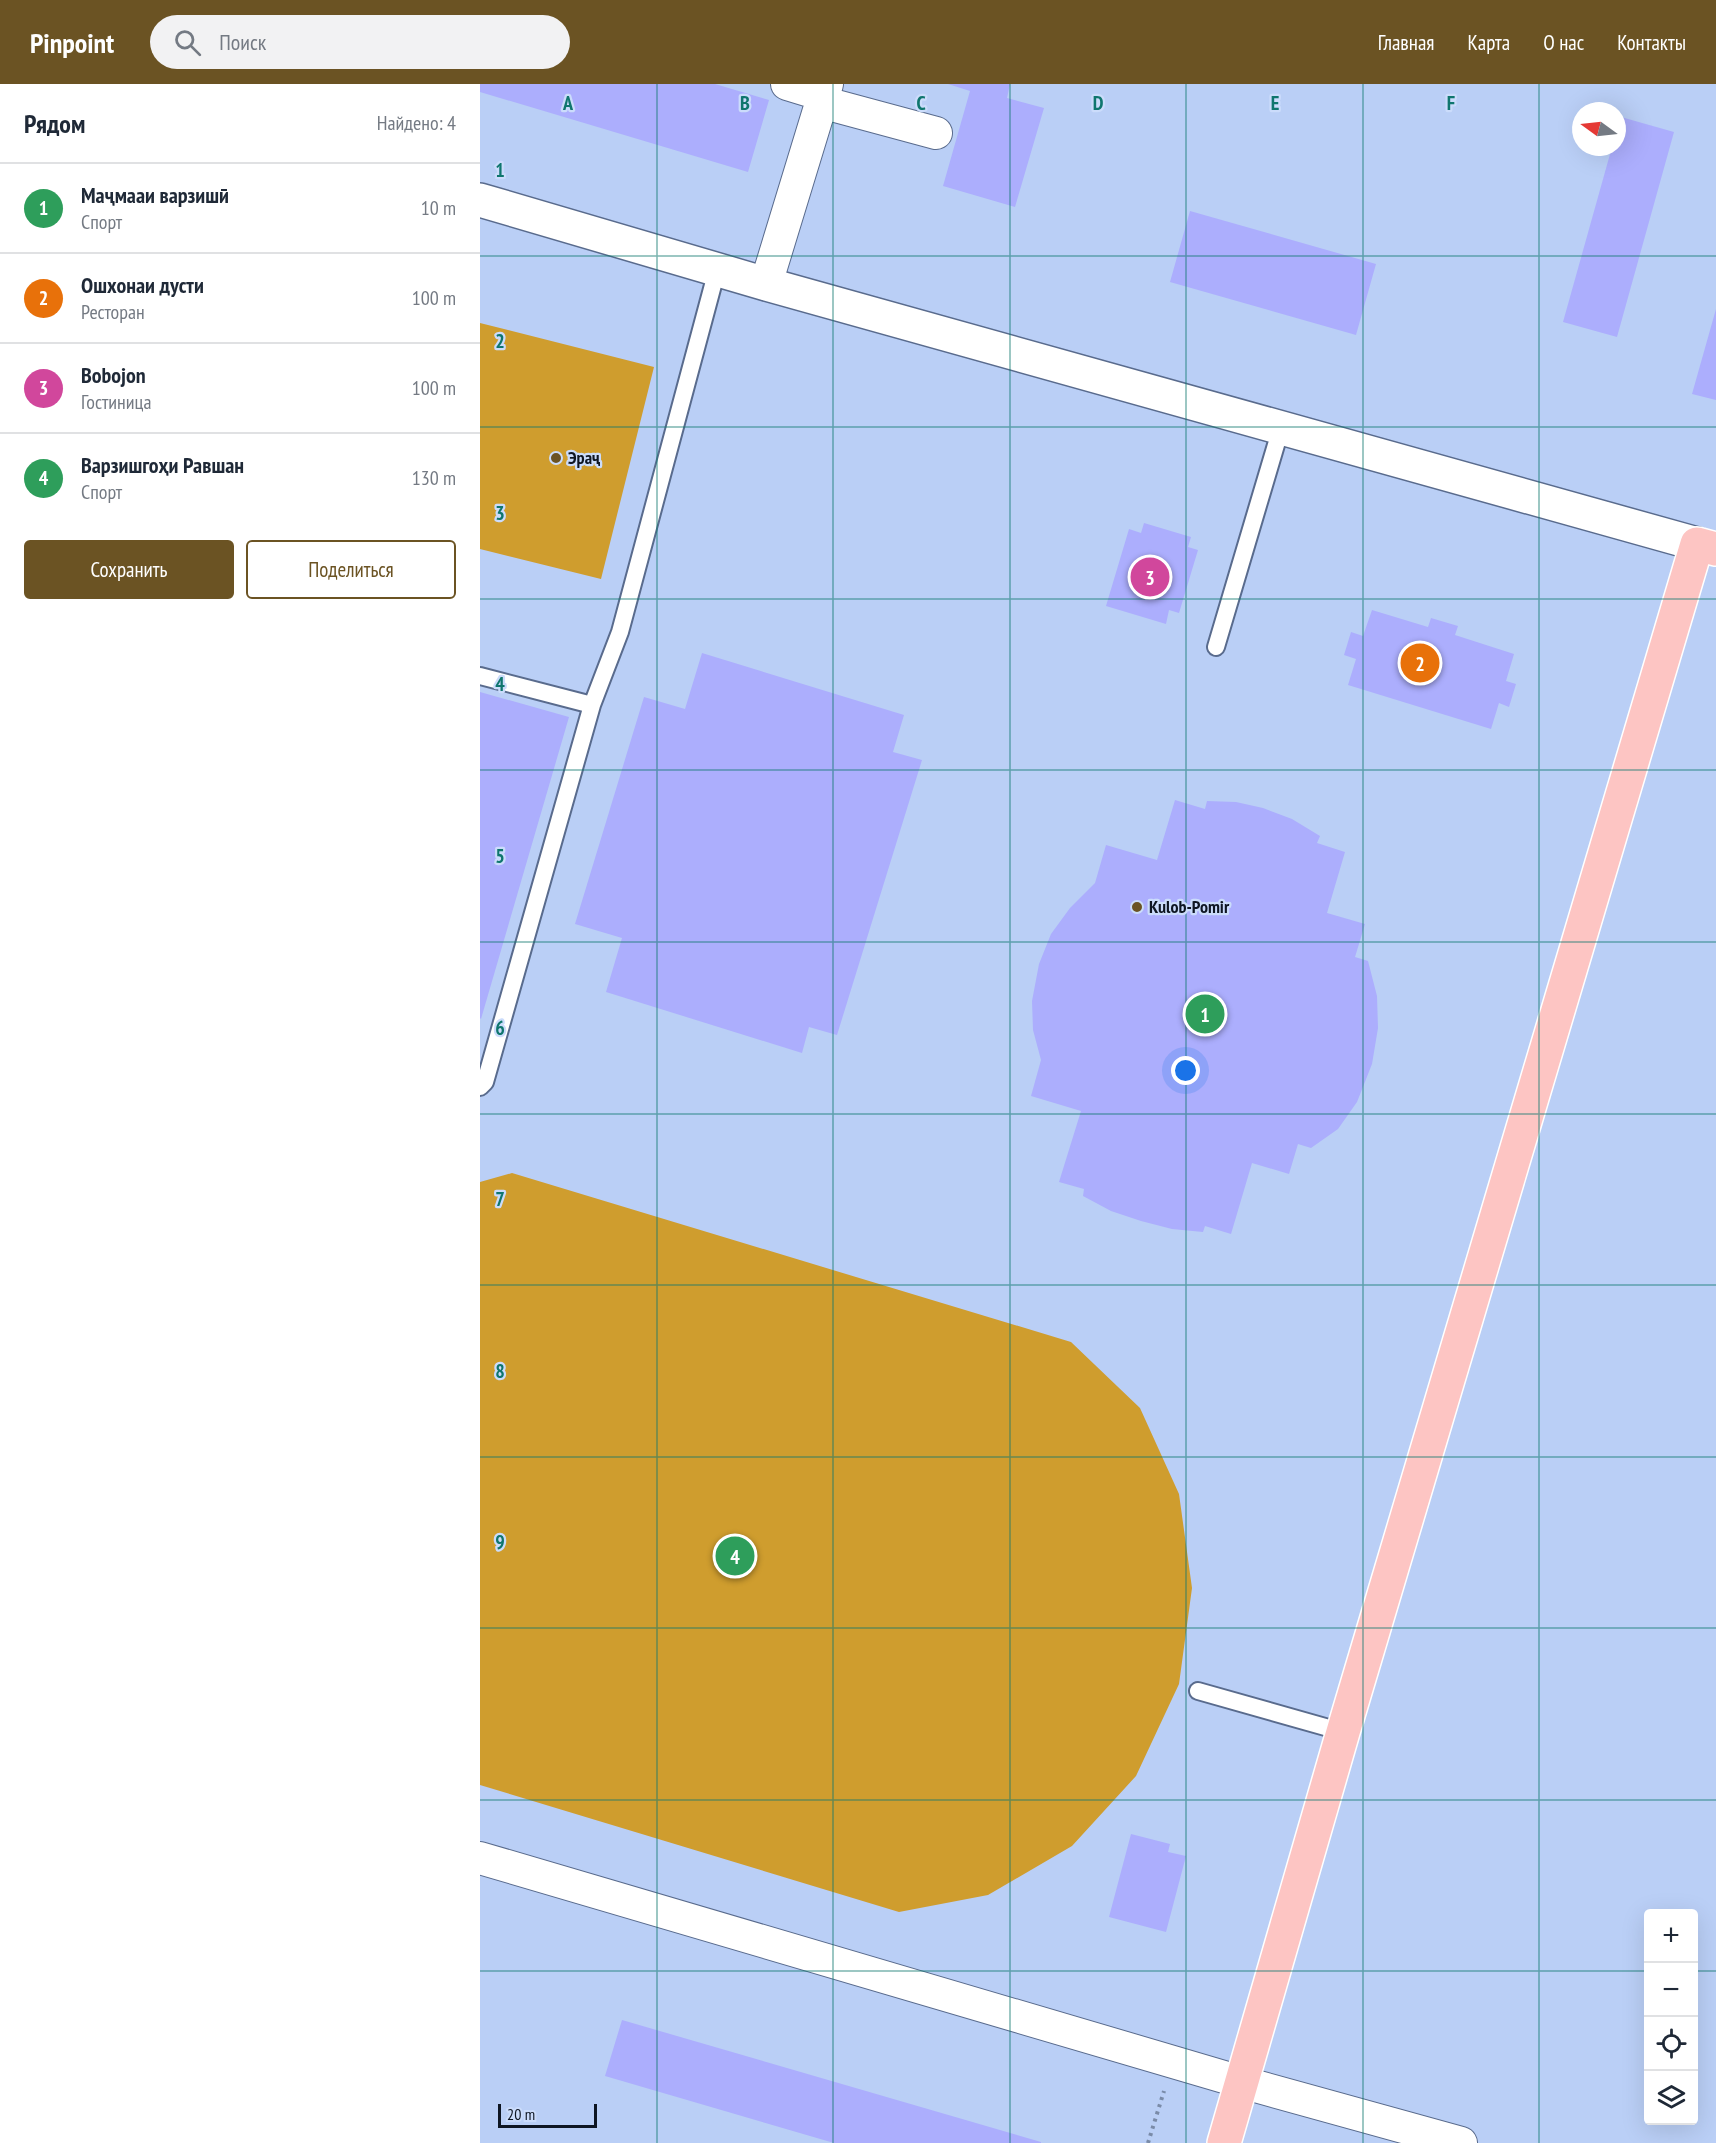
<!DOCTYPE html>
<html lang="ru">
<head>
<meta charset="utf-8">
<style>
  body { margin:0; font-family:"PT Sans Narrow",sans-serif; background:#f2f2f3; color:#1f2937 }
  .controls { position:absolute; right:18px; bottom:18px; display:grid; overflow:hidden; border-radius:6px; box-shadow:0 6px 24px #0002 }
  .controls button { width:54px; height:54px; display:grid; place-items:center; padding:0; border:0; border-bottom:2px solid #e0e1e3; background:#fff; color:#1f2937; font:30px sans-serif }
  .compass { position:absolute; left:1092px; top:18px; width:54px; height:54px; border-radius:50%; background:#fff; box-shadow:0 6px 24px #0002; rotate:285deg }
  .scale { position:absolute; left:18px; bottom:15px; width:99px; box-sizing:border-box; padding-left:6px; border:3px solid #0e1623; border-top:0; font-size:16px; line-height:21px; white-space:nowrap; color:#0e1623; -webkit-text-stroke:4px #cbdcfb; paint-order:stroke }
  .you { position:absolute; left:706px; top:987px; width:21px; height:21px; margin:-15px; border:4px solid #fff; border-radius:50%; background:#1a73e8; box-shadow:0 0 0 9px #1a73e833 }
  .badge { display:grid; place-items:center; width:39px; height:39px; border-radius:50%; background:#6b5323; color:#fff; font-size:20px; font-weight:700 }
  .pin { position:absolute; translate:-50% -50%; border:3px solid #fff; box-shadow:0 2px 6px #0006 }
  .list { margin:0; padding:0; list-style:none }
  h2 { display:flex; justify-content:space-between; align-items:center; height:78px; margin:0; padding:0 24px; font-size:26px }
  h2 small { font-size:20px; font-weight:400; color:#747a83 }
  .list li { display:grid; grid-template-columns:39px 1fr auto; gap:18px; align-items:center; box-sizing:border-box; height:90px; padding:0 24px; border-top:2px solid #e0e1e3 }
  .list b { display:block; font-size:22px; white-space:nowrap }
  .list p { margin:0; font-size:20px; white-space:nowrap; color:#747a83 }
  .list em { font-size:20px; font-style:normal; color:#747a83 }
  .actions { display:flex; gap:12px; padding:18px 24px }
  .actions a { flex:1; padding:14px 0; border:2px solid #6b5323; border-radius:6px; text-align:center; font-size:21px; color:#6b5323 }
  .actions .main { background:#6b5323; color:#fff }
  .icon { flex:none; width:33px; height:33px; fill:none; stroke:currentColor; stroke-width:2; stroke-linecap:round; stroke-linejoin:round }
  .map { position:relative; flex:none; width:1236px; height:2059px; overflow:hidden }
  header { display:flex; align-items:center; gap:36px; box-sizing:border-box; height:84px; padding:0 30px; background:#6b5323; color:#fff }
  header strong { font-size:28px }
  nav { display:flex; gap:33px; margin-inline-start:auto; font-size:21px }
  .search { width:420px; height:54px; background:#f2f2f3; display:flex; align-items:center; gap:15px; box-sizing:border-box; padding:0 21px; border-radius:33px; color:#747a83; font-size:22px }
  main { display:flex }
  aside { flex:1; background:#fff }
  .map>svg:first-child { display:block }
</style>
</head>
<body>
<header>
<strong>Pinpoint</strong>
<div class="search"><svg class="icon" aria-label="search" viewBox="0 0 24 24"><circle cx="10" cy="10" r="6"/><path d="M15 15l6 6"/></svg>Поиск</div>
<nav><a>Главная</a><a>Карта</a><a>О нас</a><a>Контакты</a></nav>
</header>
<main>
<aside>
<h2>Рядом<small>Найдено: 4</small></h2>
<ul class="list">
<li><span class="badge" style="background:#2e9e5b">1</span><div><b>Маҷмааи варзишӣ</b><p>Спорт</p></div><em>10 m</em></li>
<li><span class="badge" style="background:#e8710a">2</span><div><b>Ошхонаи дусти</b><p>Ресторан</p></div><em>100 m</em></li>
<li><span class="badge" style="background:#d1479c">3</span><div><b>Bobojon</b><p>Гостиница</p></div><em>100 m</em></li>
<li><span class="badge" style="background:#2e9e5b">4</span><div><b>Варзишгоҳи Равшан</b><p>Спорт</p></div><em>130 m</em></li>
</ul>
<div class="actions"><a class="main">Сохранить</a><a>Поделиться</a></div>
</aside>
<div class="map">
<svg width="1236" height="2059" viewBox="0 0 1236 2059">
  <rect width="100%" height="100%" fill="#bacff6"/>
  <path fill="#cf9d2e" d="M 0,239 L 174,283 L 121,495 L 0,465 Z
    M 32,1089 L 591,1258 L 660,1324 L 699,1410 L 712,1504 L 699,1600 L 656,1692 L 592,1762 L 508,1811 L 419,1828 L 0,1701 L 0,1098 Z"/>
  <path fill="#acaefd" d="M 0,0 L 235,0 L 289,16 L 268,88 L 0,8 Z
    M 468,0 L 530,0 L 527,14 L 564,24 L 535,123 L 463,102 L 490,7 Z
    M 1141,33 L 1194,48 L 1137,253 L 1083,238 L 1132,63 L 1137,63 L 1137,46 Z
    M 710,127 L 896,180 L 876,251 L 690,198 Z
    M 1236,225 L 1236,316 L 1212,310 Z
    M 664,439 L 711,453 L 708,463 L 718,466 L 699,529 L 689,526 L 686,540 L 626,522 L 649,445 L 661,449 Z
    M 892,526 L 948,543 L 951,534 L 978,542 L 975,551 L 1034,570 L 1026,597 L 1036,600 L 1029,623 L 1019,619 L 1011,645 L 868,601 L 876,575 L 864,571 L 871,548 L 883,552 Z
    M 222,569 L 424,631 L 413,668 L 442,676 L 357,951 L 329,943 L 322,969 L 126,908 L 142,854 L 95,840 L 164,613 L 205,625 Z
    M 0,608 L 89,633 L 1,935 L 0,934 Z
    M 695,716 L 725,725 L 727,717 L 756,718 L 783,724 L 812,735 L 840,752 L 837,759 L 865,768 L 847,829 L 885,840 L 875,873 L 888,877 L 897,912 L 898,944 L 892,980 L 877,1018 L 858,1045 L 831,1064 L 818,1060 L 809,1090 L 772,1079 L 751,1150 L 725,1142 L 723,1148 L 692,1145 L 661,1137 L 631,1127 L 603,1112 L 604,1105 L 579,1098 L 601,1027 L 551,1012 L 561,976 L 553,946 L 552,917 L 559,880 L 571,850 L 590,824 L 615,799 L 626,761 L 677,776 Z
    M 651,1750 L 690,1760 L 688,1768 L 706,1772 L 686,1848 L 629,1833 Z
    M 142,1936 L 561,2058 L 561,2059 L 354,2059 L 125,1992 Z"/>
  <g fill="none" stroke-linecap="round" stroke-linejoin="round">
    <defs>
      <path id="service" d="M 736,563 L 801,344
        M 0,592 L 112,621
        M 0,1003 L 5,998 L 112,621 L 140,548 L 237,186
        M 718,1607 L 863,1648"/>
      <path id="minor" d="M 307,0 L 343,11
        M 341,18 L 456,49
        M 286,200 L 347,0
        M 0,1774 L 761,1998 L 981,2059"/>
      <path id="tertiary" d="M 0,116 L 286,200 L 1217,460"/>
      <path id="primary" d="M 744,2059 L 863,1648 L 1217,460 L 1236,465"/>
    </defs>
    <use href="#service" stroke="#596b8d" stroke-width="20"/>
    <use href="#minor" stroke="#596b8d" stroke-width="34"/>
    <use href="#tertiary" stroke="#596b8d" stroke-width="36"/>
    <use href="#primary" stroke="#fff" stroke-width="36"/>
    <path stroke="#7a8ba8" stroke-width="4" stroke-dasharray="3 4.5" stroke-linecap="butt" d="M 668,2059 L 684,2007"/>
    <use href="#service" stroke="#fff" stroke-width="16"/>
    <use href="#minor" stroke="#fff" stroke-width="32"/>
    <use href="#tertiary" stroke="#fff" stroke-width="33"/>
    <use href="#primary" stroke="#fdc5c3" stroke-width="33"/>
  </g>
  <path fill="none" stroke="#0f766e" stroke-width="1.5" stroke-opacity="0.55" d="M 177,0 L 177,2059M 353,0 L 353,2059M 530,0 L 530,2059M 706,0 L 706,2059M 883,0 L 883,2059M 1059,0 L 1059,2059M 0,172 L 1236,172M 0,343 L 1236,343M 0,515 L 1236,515M 0,686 L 1236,686M 0,858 L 1236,858M 0,1030 L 1236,1030M 0,1201 L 1236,1201M 0,1373 L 1236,1373M 0,1544 L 1236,1544M 0,1716 L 1236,1716M 0,1887 L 1168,1887M 1214,1887 L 1236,1887"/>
  <g fill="#6b5323" stroke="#cbdcfb" stroke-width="2">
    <circle cx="76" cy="374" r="6"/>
    <circle cx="657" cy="823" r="6"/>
  </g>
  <g text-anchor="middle" stroke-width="4.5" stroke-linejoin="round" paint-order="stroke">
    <g font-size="18" font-weight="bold" fill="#0e1623" stroke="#cbdcfb" text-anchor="start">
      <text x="88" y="380">Эраҷ</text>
      <text x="669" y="829">Kulob-Pomir</text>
    </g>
  </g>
  <g font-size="20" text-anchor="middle" font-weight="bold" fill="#0f766e" stroke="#cbdcfb" stroke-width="4.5" stroke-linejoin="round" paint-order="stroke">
    <text x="88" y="26">A</text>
    <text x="265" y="26">B</text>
    <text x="441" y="26">C</text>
    <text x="618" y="26">D</text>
    <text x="795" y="26">E</text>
    <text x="971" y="26">F</text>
    <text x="20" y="93">1</text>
    <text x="20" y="264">2</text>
    <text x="20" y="436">3</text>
    <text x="20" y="607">4</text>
    <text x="20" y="779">5</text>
    <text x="20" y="951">6</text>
    <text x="20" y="1122">7</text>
    <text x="20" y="1294">8</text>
    <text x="20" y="1465">9</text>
  </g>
</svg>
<div class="controls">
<button>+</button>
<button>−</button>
<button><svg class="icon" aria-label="locate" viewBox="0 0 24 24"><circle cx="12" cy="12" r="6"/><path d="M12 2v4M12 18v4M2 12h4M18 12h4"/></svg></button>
<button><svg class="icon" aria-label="layers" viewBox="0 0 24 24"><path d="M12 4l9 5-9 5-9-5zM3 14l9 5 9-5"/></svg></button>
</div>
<svg class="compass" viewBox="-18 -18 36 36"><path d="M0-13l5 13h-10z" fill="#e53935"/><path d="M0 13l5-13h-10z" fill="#747a83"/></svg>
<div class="scale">20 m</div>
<div class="you"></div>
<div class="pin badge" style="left:725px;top:930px;background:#2e9e5b">1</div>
<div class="pin badge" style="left:940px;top:579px;background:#e8710a">2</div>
<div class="pin badge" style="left:670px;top:493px;background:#d1479c">3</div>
<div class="pin badge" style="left:255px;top:1472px;background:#2e9e5b">4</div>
</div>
</main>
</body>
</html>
